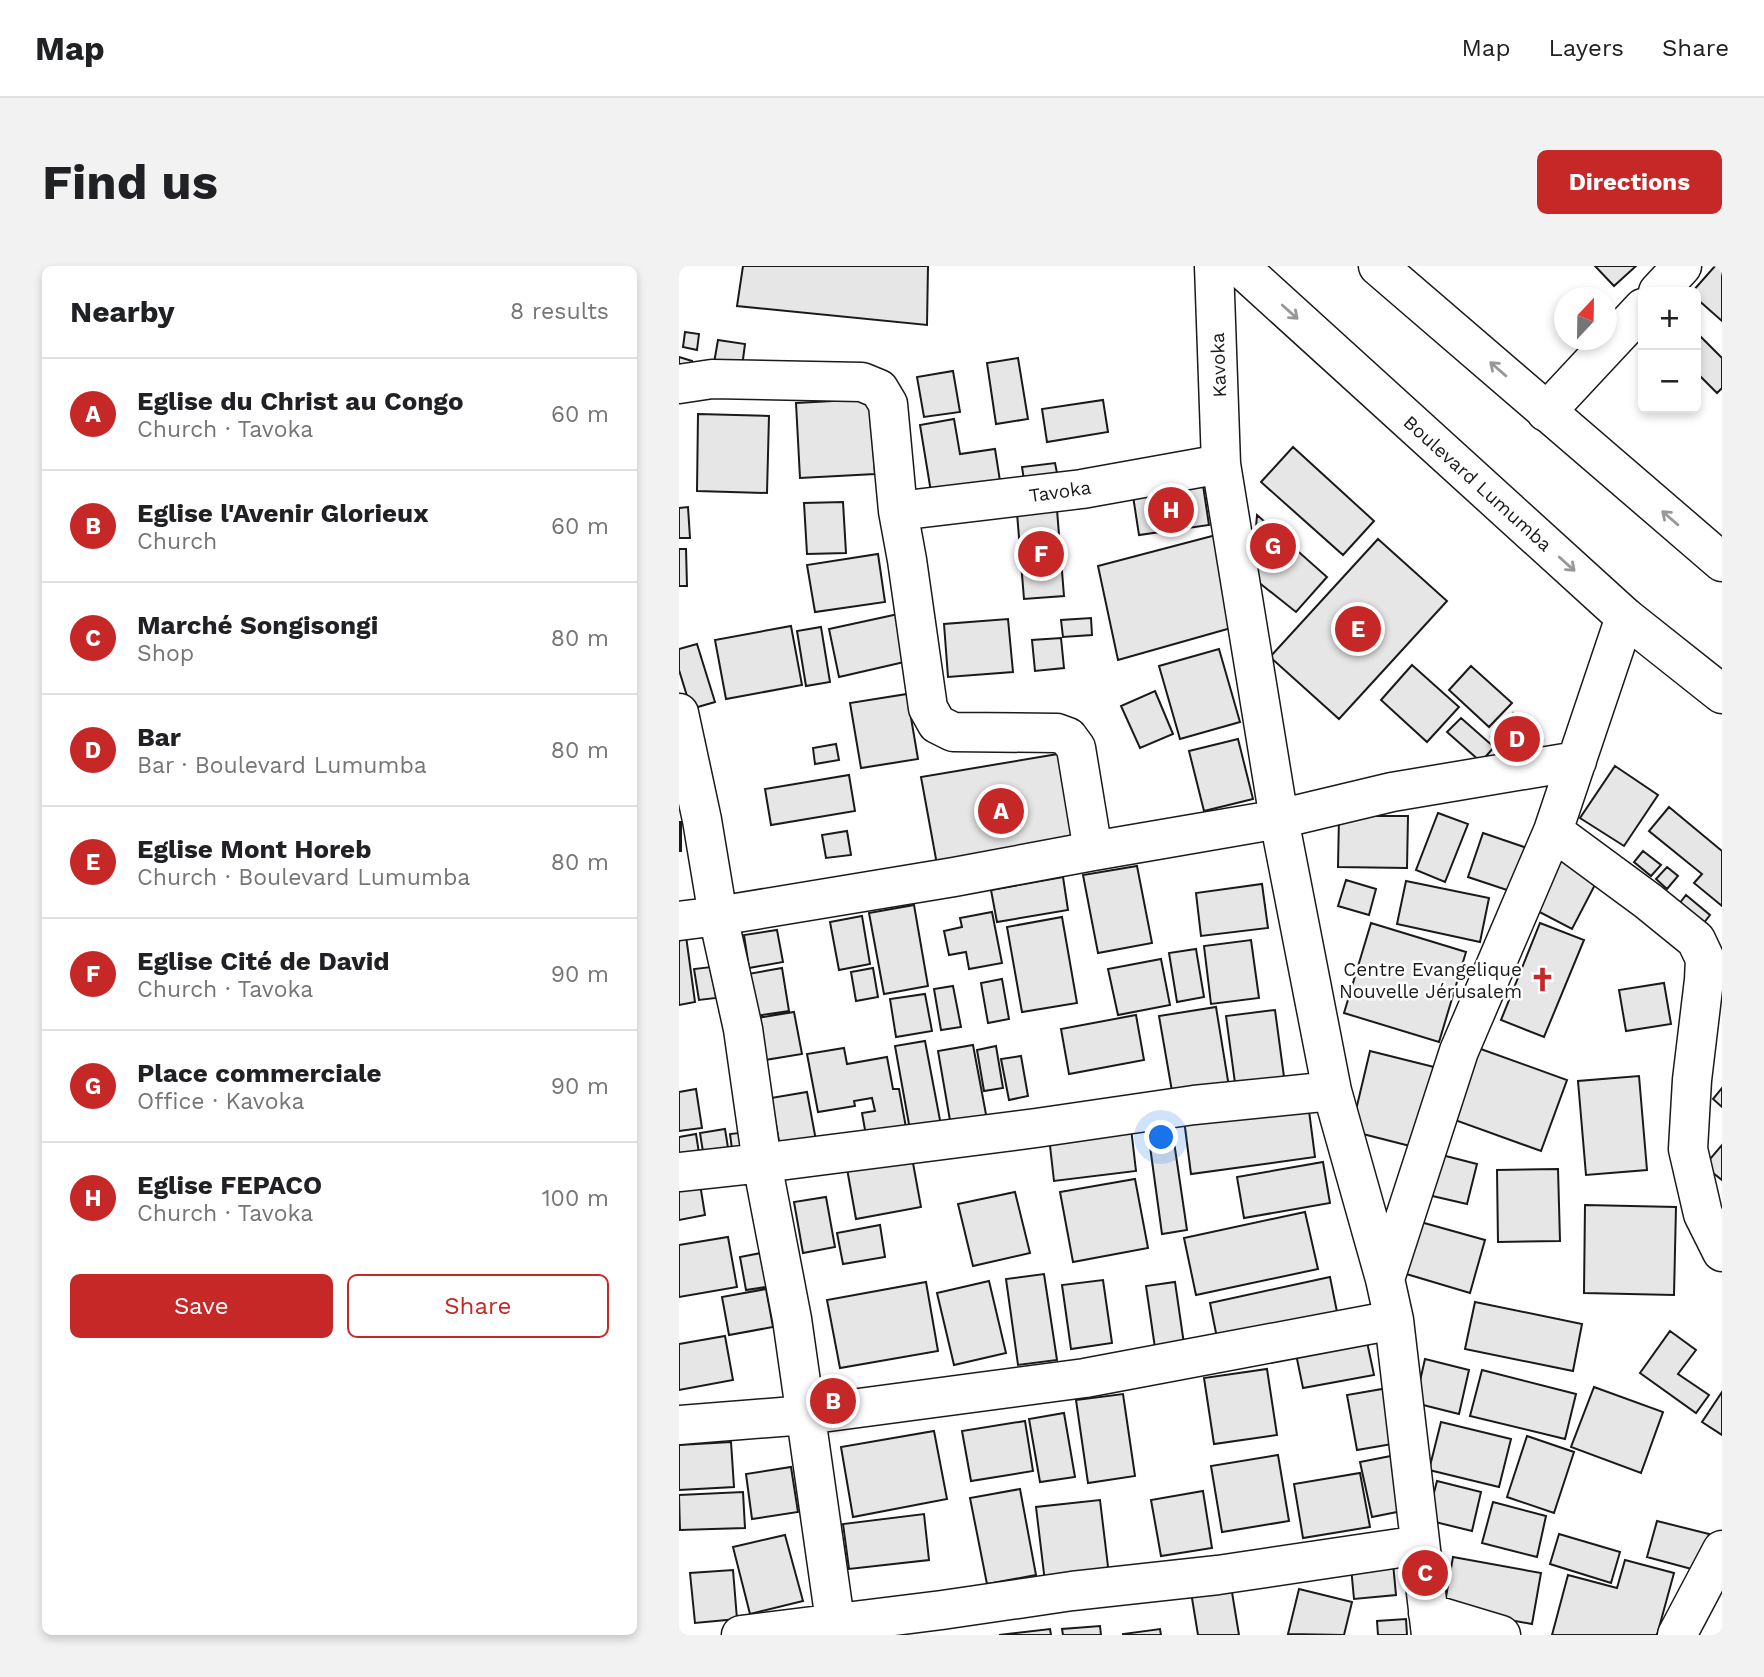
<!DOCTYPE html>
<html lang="en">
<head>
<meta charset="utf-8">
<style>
  body { margin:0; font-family:"Work Sans",sans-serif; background:#f2f2f2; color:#202124 }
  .controls { position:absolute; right:21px; top:21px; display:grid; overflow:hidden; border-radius:10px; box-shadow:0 4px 10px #0003 }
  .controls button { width:63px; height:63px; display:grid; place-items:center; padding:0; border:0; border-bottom:2px solid #e0e0e0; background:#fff; color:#202124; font:35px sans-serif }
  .compass { position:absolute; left:875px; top:21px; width:63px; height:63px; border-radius:50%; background:#fff; box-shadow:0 4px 10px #0003; rotate:22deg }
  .you { position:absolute; left:483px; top:872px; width:24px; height:24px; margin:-18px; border:5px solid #fff; border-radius:50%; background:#1a73e8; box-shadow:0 0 0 10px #1a73e833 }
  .badge { display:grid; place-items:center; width:46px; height:46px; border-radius:50%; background:#c62828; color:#fff; font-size:23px; font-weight:700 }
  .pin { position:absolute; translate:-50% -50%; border:4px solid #fff; box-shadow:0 2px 7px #0006 }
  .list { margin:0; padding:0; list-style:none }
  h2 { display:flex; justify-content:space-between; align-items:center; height:91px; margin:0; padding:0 28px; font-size:30px }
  h2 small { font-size:23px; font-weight:400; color:#757577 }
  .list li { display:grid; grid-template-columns:46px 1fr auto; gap:21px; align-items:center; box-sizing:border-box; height:112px; padding:0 28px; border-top:2px solid #e0e0e0 }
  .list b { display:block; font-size:26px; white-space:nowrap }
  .list p { margin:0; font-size:23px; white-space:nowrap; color:#757577 }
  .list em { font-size:23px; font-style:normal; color:#757577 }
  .actions { display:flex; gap:14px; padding:21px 28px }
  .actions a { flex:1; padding:16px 0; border:2px solid #c62828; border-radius:10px; text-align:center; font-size:24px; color:#c62828 }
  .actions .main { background:#c62828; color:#fff }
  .map { position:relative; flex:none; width:1043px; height:1369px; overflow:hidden; border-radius:10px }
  header { display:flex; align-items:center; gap:42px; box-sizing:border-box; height:98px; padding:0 35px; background:#fff; border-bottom:2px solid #e0e0e0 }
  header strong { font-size:33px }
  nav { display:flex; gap:38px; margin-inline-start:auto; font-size:24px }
  .intro { display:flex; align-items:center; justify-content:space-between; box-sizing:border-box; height:168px; padding:0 42px }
  h1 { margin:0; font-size:49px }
  .button { padding:18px 32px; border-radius:10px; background:#c62828; color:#fff; font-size:24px; font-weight:700 }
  main { display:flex; gap:42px; padding:0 42px }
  aside { flex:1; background:#fff; border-radius:10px; box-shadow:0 4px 10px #0003 }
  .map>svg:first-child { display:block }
</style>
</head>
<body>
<header>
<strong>Map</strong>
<nav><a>Map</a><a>Layers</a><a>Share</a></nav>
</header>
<div class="intro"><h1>Find us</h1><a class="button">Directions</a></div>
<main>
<aside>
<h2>Nearby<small>8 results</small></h2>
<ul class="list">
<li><span class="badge">A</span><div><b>Eglise du Christ au Congo</b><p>Church · Tavoka</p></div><em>60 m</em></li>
<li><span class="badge">B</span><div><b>Eglise l'Avenir Glorieux</b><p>Church</p></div><em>60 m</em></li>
<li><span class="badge">C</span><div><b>Marché Songisongi</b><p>Shop</p></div><em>80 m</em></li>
<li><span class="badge">D</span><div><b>Bar</b><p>Bar · Boulevard Lumumba</p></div><em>80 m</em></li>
<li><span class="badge">E</span><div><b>Eglise Mont Horeb</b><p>Church · Boulevard Lumumba</p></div><em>80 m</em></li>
<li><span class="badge">F</span><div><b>Eglise Cité de David</b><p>Church · Tavoka</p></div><em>90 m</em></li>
<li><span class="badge">G</span><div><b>Place commerciale</b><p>Office · Kavoka</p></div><em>90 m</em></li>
<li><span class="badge">H</span><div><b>Eglise FEPACO</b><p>Church · Tavoka</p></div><em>100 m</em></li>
</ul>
<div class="actions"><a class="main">Save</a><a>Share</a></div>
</aside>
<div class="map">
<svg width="1043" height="1369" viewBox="0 0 1043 1369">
  <rect width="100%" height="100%" fill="#fff"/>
  <path fill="#e6e6e6" stroke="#1a1a1a" stroke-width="2" d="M 64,0 L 249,0 L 248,59 L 58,40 Z
    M 916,0 L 957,0 L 935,20 Z
    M 1036,0 L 1043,0 L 1043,55 L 1017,32 L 1017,26 L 1013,26 Z
    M 6,66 L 20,68 L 18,84 L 4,81 Z
    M 1017,66 L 1043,92 L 1043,122 L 1038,127 L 1017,106 Z
    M 39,74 L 66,78 L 63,101 L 35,97 Z
    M 0,91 L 13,95 L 10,104 L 0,100 Z
    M 339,92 L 349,153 L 317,158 L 308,97 Z
    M 274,105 L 281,146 L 245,151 L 238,111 Z
    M 191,133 L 196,208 L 121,212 L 117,137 Z
    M 424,134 L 429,166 L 368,176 L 363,143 Z
    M 19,148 L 90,150 L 88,227 L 18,225 Z
    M 275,153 L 281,188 L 316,183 L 321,215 L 252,226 L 241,159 Z
    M 614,181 L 695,255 L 664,289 L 582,216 Z
    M 376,197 L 380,217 L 346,221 L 343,201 Z
    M 524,219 L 530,259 L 460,269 L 454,230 Z
    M 164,236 L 167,287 L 128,288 L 125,237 Z
    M 9,241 L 11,272 L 0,272 L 0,242 Z
    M 378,244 L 385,330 L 345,333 L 338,247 Z
    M 578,249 L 648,311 L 617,346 L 573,311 Z
    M 537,269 L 559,360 L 439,394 L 419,300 Z
    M 699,273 L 768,335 L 660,453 L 591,391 Z
    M 0,283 L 7,283 L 8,320 L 0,320 Z
    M 199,288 L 206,336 L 136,346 L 128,299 Z
    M 224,347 L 234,394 L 160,411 L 150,363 Z
    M 412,352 L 413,369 L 384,371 L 382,354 Z
    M 329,353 L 334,406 L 269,411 L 265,358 Z
    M 112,360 L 123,419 L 47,433 L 36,374 Z
    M 142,361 L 151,416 L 127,420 L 118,365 Z
    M 382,372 L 385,402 L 356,405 L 353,374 Z
    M 18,378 L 36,436 L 12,443 L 0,404 L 0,383 Z
    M 540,383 L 561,456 L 501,473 L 480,400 Z
    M 733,399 L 780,441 L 748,476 L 702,434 Z
    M 792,400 L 833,437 L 810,461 L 770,424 Z
    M 476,425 L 494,468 L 461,482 L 442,440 Z
    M 228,428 L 239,493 L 182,502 L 171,437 Z
    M 834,447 L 864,474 L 842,499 L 812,471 Z
    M 782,452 L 815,481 L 802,496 L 768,466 Z
    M 559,473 L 574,533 L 525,545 L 510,485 Z
    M 157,478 L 160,494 L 136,498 L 134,482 Z
    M 385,487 L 402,579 L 259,604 L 242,511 Z
    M 936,500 L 979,529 L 945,580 L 901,552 Z
    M 170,509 L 176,545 L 92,559 L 86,523 Z
    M 990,541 L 1043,585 L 1043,640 L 1015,617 L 1023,608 L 970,565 Z
    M 759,547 L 789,558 L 766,616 L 737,604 Z
    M 660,550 L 729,550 L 728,602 L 659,601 Z
    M 0,556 L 2,556 L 2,585 L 0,585 Z
    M 168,565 L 172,589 L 147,592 L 143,569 Z
    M 804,567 L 848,582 L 834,626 L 789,611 Z
    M 964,585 L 982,599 L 972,610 L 955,596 Z
    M 879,591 L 919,613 L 893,663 L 851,641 Z
    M 458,600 L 473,677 L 419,687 L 404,609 Z
    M 988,601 L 999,610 L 988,623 L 977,613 Z
    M 384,611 L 389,644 L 318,656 L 312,624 Z
    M 667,614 L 697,623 L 690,649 L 659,640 Z
    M 727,615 L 810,632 L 801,676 L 718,658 Z
    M 583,618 L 589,662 L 522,670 L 517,627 Z
    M 1007,629 L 1031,649 L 1024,658 L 1000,638 Z
    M 235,639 L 249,720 L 205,728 L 190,647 Z
    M 313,646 L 323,697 L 290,703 L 287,686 L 270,689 L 265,665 L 283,661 L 281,652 Z
    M 183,650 L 191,698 L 160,704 L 151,656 Z
    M 383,651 L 398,737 L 343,746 L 328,661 Z
    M 692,657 L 787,686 L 760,776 L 665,747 Z
    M 861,657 L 905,674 L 865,771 L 822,754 Z
    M 98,664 L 104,696 L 70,702 L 65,669 Z
    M 7,670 L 16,736 L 0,739 L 0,671 Z
    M 572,674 L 580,732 L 532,738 L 525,680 Z
    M 517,683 L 525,731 L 498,736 L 490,687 Z
    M 482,693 L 491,739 L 439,749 L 429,703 Z
    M 32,701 L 37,732 L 20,734 L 15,703 Z
    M 103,702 L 110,745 L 77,750 L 69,708 Z
    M 194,702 L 199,731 L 177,735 L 172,706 Z
    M 323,713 L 330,753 L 309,757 L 302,717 Z
    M 985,717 L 992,758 L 947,765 L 940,724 Z
    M 274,720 L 282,761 L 262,764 L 255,723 Z
    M 246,728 L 253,765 L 217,771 L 211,733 Z
    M 537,741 L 550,821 L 494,831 L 480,750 Z
    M 596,744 L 605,811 L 556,817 L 547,750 Z
    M 115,746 L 123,788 L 86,794 L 78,752 Z
    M 457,749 L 465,794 L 390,808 L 382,763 Z
    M 246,775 L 264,870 L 233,875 L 216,780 Z
    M 294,779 L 309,859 L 273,866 L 259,785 Z
    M 317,780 L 324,822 L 305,825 L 298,784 Z
    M 165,782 L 168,798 L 208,791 L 214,823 L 220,823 L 228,867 L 188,875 L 183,847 L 196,845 L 193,832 L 175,835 L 176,840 L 139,846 L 128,788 Z
    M 799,782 L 888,814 L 862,885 L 773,853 Z
    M 691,785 L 755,801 L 735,881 L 672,865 Z
    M 342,790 L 349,830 L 330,834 L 322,793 Z
    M 960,810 L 968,904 L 907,909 L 899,815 Z
    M 1043,822 L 1043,841 L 1034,833 Z
    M 17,823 L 23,862 L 0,865 L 0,826 Z
    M 128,826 L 138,880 L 102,886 L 92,832 Z
    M 629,837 L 636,891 L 512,908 L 505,854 Z
    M 452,862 L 457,905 L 375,915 L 370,871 Z
    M 46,863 L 50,888 L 25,892 L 21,867 Z
    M 68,866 L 72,888 L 54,891 L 51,868 Z
    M 17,868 L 20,887 L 0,890 L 0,871 Z
    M 494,869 L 508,964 L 483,968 L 470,873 Z
    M 1043,879 L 1043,914 L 1025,900 Z
    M 232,886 L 242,941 L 177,953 L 167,897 Z
    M 759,888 L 798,898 L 788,938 L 749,929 Z
    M 644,896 L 651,937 L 565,952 L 558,911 Z
    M 879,903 L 881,975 L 819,976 L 818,904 Z
    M 456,913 L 469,982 L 394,996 L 381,926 Z
    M 21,918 L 26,949 L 0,954 L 0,922 Z
    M 336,926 L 351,987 L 294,1000 L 279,938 Z
    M 147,931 L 156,981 L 124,987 L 115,936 Z
    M 906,939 L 997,941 L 995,1029 L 905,1027 Z
    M 626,946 L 639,1003 L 517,1029 L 505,972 Z
    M 738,955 L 806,974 L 791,1027 L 724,1007 Z
    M 201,959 L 206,991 L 164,998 L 158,967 Z
    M 49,971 L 58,1021 L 0,1031 L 0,979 Z
    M 87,986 L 94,1020 L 67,1024 L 61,991 Z
    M 365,1008 L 378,1094 L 339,1099 L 327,1013 Z
    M 651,1011 L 659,1051 L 539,1077 L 531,1037 Z
    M 424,1014 L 433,1077 L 392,1083 L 383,1019 Z
    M 310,1015 L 327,1087 L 275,1099 L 258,1027 Z
    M 247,1016 L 259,1085 L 161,1102 L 148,1034 Z
    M 496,1016 L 505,1078 L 476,1082 L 467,1020 Z
    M 87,1023 L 94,1061 L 50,1069 L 43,1031 Z
    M 796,1036 L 903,1058 L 894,1105 L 786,1083 Z
    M 991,1065 L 1017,1084 L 999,1108 L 1030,1129 L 1017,1147 L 961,1107 Z
    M 46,1070 L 54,1114 L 0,1124 L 0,1078 Z
    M 688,1076 L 695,1109 L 624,1122 L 617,1088 Z
    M 746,1093 L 790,1104 L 780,1148 L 736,1137 Z
    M 588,1103 L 598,1169 L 535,1178 L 525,1112 Z
    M 803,1104 L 897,1128 L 886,1173 L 791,1150 Z
    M 915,1121 L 984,1146 L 962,1207 L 892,1181 Z
    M 709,1122 L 719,1177 L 678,1184 L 668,1129 Z
    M 1043,1126 L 1043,1169 L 1023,1156 Z
    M 444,1128 L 456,1210 L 409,1217 L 397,1134 Z
    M 385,1147 L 396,1211 L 361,1216 L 350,1153 Z
    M 346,1155 L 354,1205 L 292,1215 L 283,1165 Z
    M 762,1156 L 832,1173 L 820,1221 L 750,1204 Z
    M 255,1165 L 268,1233 L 174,1251 L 162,1181 Z
    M 848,1170 L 895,1186 L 875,1247 L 828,1231 Z
    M 52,1176 L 55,1221 L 0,1224 L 0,1179 Z
    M 722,1188 L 733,1243 L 693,1251 L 681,1196 Z
    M 599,1189 L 610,1255 L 543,1266 L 532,1200 Z
    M 112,1201 L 119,1246 L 73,1253 L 67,1208 Z
    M 681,1207 L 691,1261 L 624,1272 L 615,1218 Z
    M 758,1215 L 802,1226 L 793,1265 L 748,1254 Z
    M 341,1223 L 357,1309 L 308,1318 L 291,1232 Z
    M 524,1225 L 533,1282 L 482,1290 L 472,1234 Z
    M 64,1226 L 66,1262 L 1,1264 L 0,1229 Z
    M 421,1234 L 430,1309 L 366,1316 L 357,1241 Z
    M 814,1236 L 867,1250 L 858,1291 L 803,1277 Z
    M 245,1248 L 250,1294 L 170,1303 L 164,1258 Z
    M 978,1255 L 1030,1268 L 1020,1305 L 968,1291 Z
    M 880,1268 L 941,1286 L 932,1317 L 871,1298 Z
    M 106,1269 L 124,1335 L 71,1348 L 54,1281 Z
    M 774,1291 L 862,1307 L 853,1358 L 765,1342 Z
    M 946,1294 L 995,1307 L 978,1369 L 873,1369 L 889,1309 L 938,1322 Z
    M 714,1297 L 717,1329 L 675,1333 L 672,1301 Z
    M 54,1304 L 58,1353 L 16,1357 L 11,1307 Z
    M 552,1320 L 560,1369 L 519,1369 L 512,1326 Z
    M 620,1323 L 673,1336 L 665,1369 L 609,1368 Z
    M 727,1353 L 728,1369 L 699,1369 L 698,1355 Z
    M 421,1360 L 422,1369 L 384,1369 L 383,1363 Z
    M 371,1363 L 372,1369 L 320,1369 Z
    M 481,1363 L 482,1369 L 444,1369 L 444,1368 Z"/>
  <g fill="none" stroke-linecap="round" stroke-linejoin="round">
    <defs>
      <path id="minor" d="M 535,0 L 542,198 L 600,553 L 653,825 L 706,1013 L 715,1054 L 752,1369
        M 979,26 L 1003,0
        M 0,118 L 33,113 L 183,116 L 200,123 L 209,138 L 219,245 L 228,294 L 249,442 L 258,458 L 274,466 L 378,467 L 389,471 L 397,482 L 414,585
        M 867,146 L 964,42
        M 219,245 L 403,223 L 542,198
        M 0,447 L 23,554 L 39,650 L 64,763 L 83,897 L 113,1053 L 158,1369
        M 874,565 L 969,635 L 1017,674 L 1026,693 L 1025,714 L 1013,814 L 1009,883 L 1024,948 L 1043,986
        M 0,655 L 39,650 L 275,611 L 414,585 L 600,553 L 713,526 L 898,495
        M 0,906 L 83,897 L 357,862 L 515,839 L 653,825
        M 706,1013 L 780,785 L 874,565 L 946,351
        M 0,1159 L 127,1149 L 406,1112 L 715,1054
        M 749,1347 L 822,1369
        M 62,1369 L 263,1344 L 393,1325 L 539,1309 L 741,1279
        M 998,1369 L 1043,1284"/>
      <path id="trunk" d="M 560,0 L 946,351 L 1043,428
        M 699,0 L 1043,296"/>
    </defs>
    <use href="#minor" stroke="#1a1a1a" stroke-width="41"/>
    <use href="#trunk" stroke="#1a1a1a" stroke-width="41"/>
    <use href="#minor" stroke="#fff" stroke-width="38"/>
    <use href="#trunk" stroke="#fff" stroke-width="38"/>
  </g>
  <defs><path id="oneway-shaft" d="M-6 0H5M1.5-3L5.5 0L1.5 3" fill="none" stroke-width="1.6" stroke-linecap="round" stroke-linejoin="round" transform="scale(1.75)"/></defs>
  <g stroke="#989898">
    <use href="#oneway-shaft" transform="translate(611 46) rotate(42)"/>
    <use href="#oneway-shaft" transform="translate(819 103) rotate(-139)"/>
    <use href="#oneway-shaft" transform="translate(991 252) rotate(-139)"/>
    <use href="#oneway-shaft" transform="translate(888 298) rotate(42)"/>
  </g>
  <defs>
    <symbol id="church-bare" viewBox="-9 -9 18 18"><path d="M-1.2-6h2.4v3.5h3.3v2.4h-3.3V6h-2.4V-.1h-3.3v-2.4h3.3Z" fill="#c62828" stroke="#fff" stroke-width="2.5" paint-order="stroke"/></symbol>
  </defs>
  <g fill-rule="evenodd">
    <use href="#church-bare" x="846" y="696" width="35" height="35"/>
  </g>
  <g text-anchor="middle" stroke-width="5" stroke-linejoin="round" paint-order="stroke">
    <g font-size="19" fill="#1a1a1a" stroke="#fff">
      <text transform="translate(539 99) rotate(-92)" y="7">Kavoka</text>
      <text transform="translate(799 217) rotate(42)" y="7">Boulevard Lumumba</text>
      <text transform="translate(381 225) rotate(-8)" y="7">Tavoka</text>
    </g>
    <g font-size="19" fill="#1a1a1a" stroke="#fff" text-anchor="end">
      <text x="843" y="710">Centre Evangelique<tspan x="843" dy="22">Nouvelle Jérusalem</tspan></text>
    </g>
  </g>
</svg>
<div class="controls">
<button>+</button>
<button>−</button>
</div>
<svg class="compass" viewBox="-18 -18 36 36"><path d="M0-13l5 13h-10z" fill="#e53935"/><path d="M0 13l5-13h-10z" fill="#757577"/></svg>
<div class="you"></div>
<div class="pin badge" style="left:322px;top:545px">A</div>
<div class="pin badge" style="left:154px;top:1135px">B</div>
<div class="pin badge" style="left:746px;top:1307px">C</div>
<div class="pin badge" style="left:838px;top:473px">D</div>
<div class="pin badge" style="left:679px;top:363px">E</div>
<div class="pin badge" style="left:362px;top:288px">F</div>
<div class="pin badge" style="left:594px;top:280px">G</div>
<div class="pin badge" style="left:492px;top:244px">H</div>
</div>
</main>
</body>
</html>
